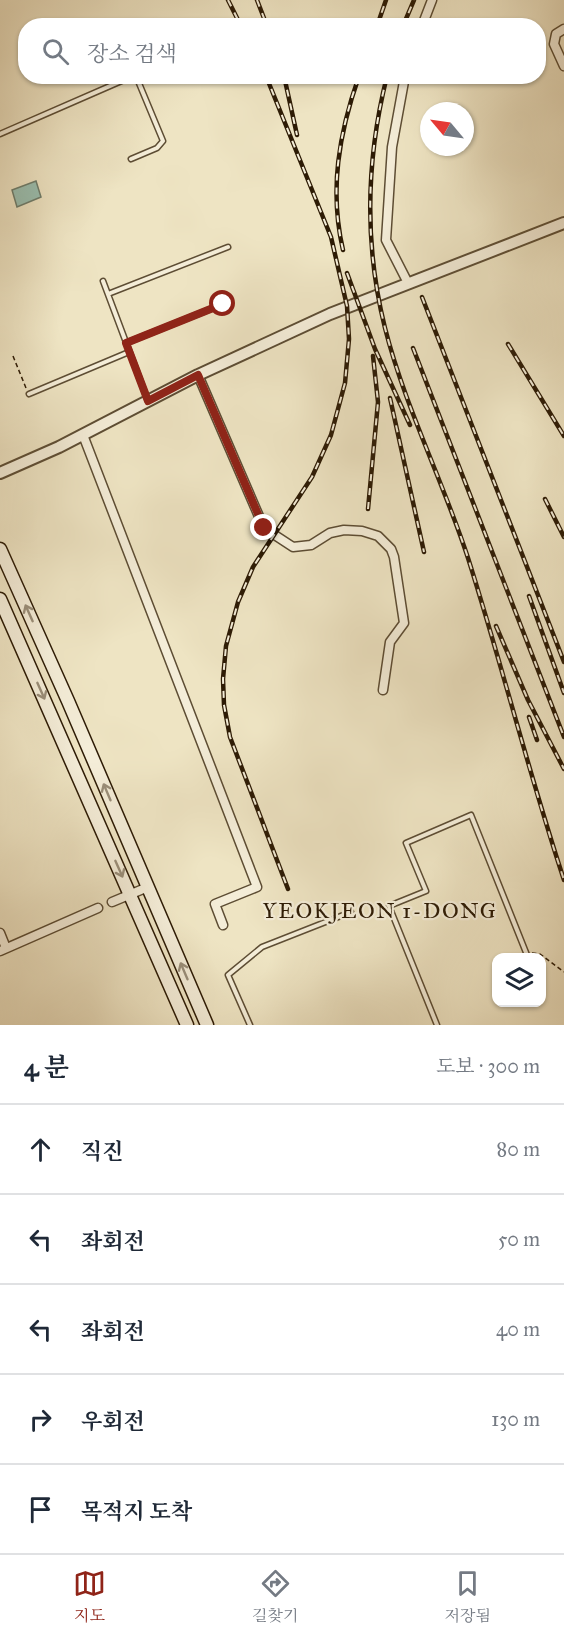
<!DOCTYPE html>
<html lang="ko">
<head>
<meta charset="utf-8">
<style>
  body { margin:0; font-family:"IM FELL Great Primer","Noto Serif KR",serif; background:#f2f2f3; color:#1f2937 }
  .controls { position:absolute; right:18px; bottom:18px; display:grid; overflow:hidden; border-radius:12px; box-shadow:0 2px 4px #0004 }
  .controls button { width:54px; height:54px; display:grid; place-items:center; padding:0; border:0; border-bottom:2px solid #e0e1e3; background:#fff; color:#1f2937; font:30px sans-serif }
  .compass { position:absolute; left:420px; top:102px; width:54px; height:54px; border-radius:50%; background:#fff; box-shadow:0 2px 4px #0004; rotate:299deg }
  .stop { position:absolute; width:18px; height:18px; margin:-14px; border:4px solid #8f2418; border-radius:50%; background:#fff }
  .stop.end { background:#8f2418; border-color:#fff; box-shadow:0 2px 6px #0008 }
  .list { margin:0; padding:0; list-style:none }
  h2 { display:flex; justify-content:space-between; align-items:center; height:78px; margin:0; padding:0 24px; font-size:26px }
  h2 small { font-size:20px; font-weight:400; color:#747a83 }
  .list li { display:grid; grid-template-columns:39px 1fr auto; gap:18px; align-items:center; box-sizing:border-box; height:90px; padding:0 24px; border-top:2px solid #e0e1e3 }
  .list b { display:block; font-size:22px; white-space:nowrap }
  .list em { font-size:20px; font-style:normal; color:#747a83 }
  .icon { flex:none; width:33px; height:33px; fill:none; stroke:currentColor; stroke-width:2; stroke-linecap:round; stroke-linejoin:round }
  .map { position:relative; flex:none; width:564px; height:1025px; overflow:hidden }
  .search { position:absolute; background:#fff; box-shadow:0 2px 4px #0004; left:18px; right:18px; top:18px; height:66px; display:flex; align-items:center; gap:15px; box-sizing:border-box; padding:0 21px; border-radius:24px; color:#747a83; font-size:22px }
  .sheet { height:528px; background:#fff }
  nav { display:flex; justify-content:space-around; align-items:center; box-sizing:border-box; height:84px; border-top:2px solid #e0e1e3; background:#fff; font-size:16px; color:#747a83 }
  nav a { display:grid; justify-items:center; gap:3px }
  nav .on { color:#8f2418 }
  .map>svg:first-child { display:block }
</style>
</head>
<body>
<div class="map">
<svg width="564" height="1025" viewBox="0 0 564 1025">
  <rect width="100%" height="100%" fill="#eee4c3"/>
  <filter id="stains"><feTurbulence type="fractalNoise" baseFrequency=".00333" numOctaves="4"/><feColorMatrix values="0 0 0 0 .2 0 0 0 0 .09 0 0 0 0 .02 0 0 0 .5 -.17"/></filter>
  <radialGradient id="worn" r=".72"><stop offset=".6" stop-color="#630" stop-opacity="0"/><stop offset="1" stop-color="#630" stop-opacity=".3"/></radialGradient>
  <path fill="#9abfb0" stroke="#6e7d6c" stroke-width="1.5" d="M 36,181 L 41,197 L 17,207 L 12,190 Z"/>
  <g fill="none" stroke-linecap="round" stroke-linejoin="round">
    <defs>
      <path id="service" d="M 0,134 L 133,76
        M 131,159 L 157,148 L 163,141 L 136,76
        M 103,281 L 148,401
        M 108,294 L 228,247
        M 126,343 L 223,304
        M 29,394 L 129,352
        M 250,1025 L 228,975 L 262,947 L 351,912
        M 437,1025 L 389,906 L 426,891 L 406,843 L 471,815 L 527,955"/>
      <path id="minor" d="M 422,26 L 432,0
        M 564,29 L 556,34 L 554,44 L 564,66
        M 405,76 L 392,147 L 386,240 L 408,283
        M 198,375 L 264,528 L 293,547 L 311,545 L 330,533 L 344,530 L 362,531 L 378,536 L 391,549 L 394,557 L 404,623 L 390,642 L 383,690
        M 83,435 L 257,887 L 215,904 L 223,925
        M 112,902 L 148,887
        M 0,933 L 6,948
        M 0,951 L 98,908"/>
      <path id="tertiary" d="M 0,473 L 59,447 L 198,375 L 330,314 L 564,223"/>
      <path id="secondary" d="M 0,549 L 68,701 L 207,1025
        M 0,599 L 187,1025"/>
    </defs>
    <use href="#service" stroke="#5d4d34" stroke-width="7"/>
    <use href="#minor" stroke="#5d4d34" stroke-width="11"/>
    <use href="#tertiary" stroke="#5d4d34" stroke-width="14"/>
    <use href="#secondary" stroke="#2d1b05" stroke-width="15"/>
    <path stroke="#2d1b05" stroke-width="1.5" stroke-dasharray="4.5 3" stroke-linecap="butt" d="M 13,356 L 26,388
      M 532,953 L 540,954 L 564,972"/>
    <use href="#service" stroke="#f4edd8" stroke-width="4"/>
    <use href="#minor" stroke="#f4edd8" stroke-width="8"/>
    <use href="#tertiary" stroke="#f4edd8" stroke-width="10"/>
    <use href="#secondary" stroke="#f4edd8" stroke-width="12"/>
    <defs>
      <path id="rail" d="M 228,0 L 241,26
        M 257,0 L 267,26
        M 377,26 L 386,0
        M 403,26 L 414,0
        M 266,76 L 331,237 L 347,306 L 349,339 L 345,383 L 331,435 L 312,477 L 253,567 L 238,602 L 226,646 L 223,679 L 224,705 L 230,737 L 288,889
        M 284,76 L 297,135
        M 387,76 C 366,160 364,244 385,328 C 405,407 443,481 468,558 C 502,665 529,774 564,880
        M 343,250 C 329,190 339,133 359,76
        M 347,273 L 375,349 L 410,425
        M 422,297 L 564,662
        M 508,344 L 564,436
        M 413,348 L 564,737
        M 390,398 L 424,552
        M 545,499 L 564,537
        M 368,509 L 378,402 L 373,356
        M 529,596 L 564,693
        M 496,626 L 528,700 L 564,769
        M 529,717 L 537,740"/>
    </defs>
    <use href="#rail" stroke="#2d1b05" stroke-width="4.5"/>
    <use href="#rail" stroke="#f4edd8" stroke-width="2" stroke-dasharray="7" stroke-linecap="butt"/>
  </g>
  <defs><path id="oneway-shaft" d="M-6 0H5M1.5-3L5.5 0L1.5 3" fill="none" stroke-width="1.6" stroke-linecap="round" stroke-linejoin="round" transform="scale(1.5)"/></defs>
  <g stroke="#9a8e79">
    <use href="#oneway-shaft" transform="translate(29 613) rotate(-114)"/>
    <use href="#oneway-shaft" transform="translate(41 691) rotate(66)"/>
    <use href="#oneway-shaft" transform="translate(107 792) rotate(-113)"/>
    <use href="#oneway-shaft" transform="translate(119 869) rotate(66)"/>
    <use href="#oneway-shaft" transform="translate(184 971) rotate(-113)"/>
  </g>
  <g fill="none" stroke-linecap="round" stroke-linejoin="round">
    <path stroke="#8f2418" stroke-width="8" d="M 223,304 L 126,343 L 148,401 L 198,375 L 264,528"/>
  </g>
  <g text-anchor="middle" stroke-width="4.5" stroke-linejoin="round" paint-order="stroke">
    <g font-size="22" letter-spacing="1.5" fill="#2d1b05" stroke="#f4edd8">
      <text x="380" y="918">YEOKJEON 1-DONG</text>
    </g>
  </g>
  <rect width="100%" height="100%" filter="url(#stains)"/>
  <rect width="100%" height="100%" fill="url(#worn)"/>
</svg>
<div class="controls">
<button><svg class="icon" aria-label="layers" viewBox="0 0 24 24"><path d="M12 4l9 5-9 5-9-5zM3 14l9 5 9-5"/></svg></button>
</div>
<svg class="compass" viewBox="-18 -18 36 36"><path d="M0-13l5 13h-10z" fill="#e53935"/><path d="M0 13l5-13h-10z" fill="#747a83"/></svg>
<div class="stop" style="left:223px;top:304px"></div>
<div class="stop end" style="left:264px;top:528px"></div>
<div class="search"><svg class="icon" aria-label="search" viewBox="0 0 24 24"><circle cx="10" cy="10" r="6"/><path d="M15 15l6 6"/></svg>장소 검색</div>
</div>
<section class="sheet">
<h2>4 분<small>도보 · 300 m</small></h2>
<ul class="list">
<li><svg class="icon" aria-label="ahead" viewBox="0 0 24 24"><path d="M12 20V5M6 11l6-6 6 6"/></svg><div><b>직진</b></div><em>80 m</em></li>
<li><svg class="icon" aria-label="left" viewBox="0 0 24 24"><path d="M17 20v-9H6M10 6l-5 5 5 5"/></svg><div><b>좌회전</b></div><em>50 m</em></li>
<li><svg class="icon" aria-label="left" viewBox="0 0 24 24"><path d="M17 20v-9H6M10 6l-5 5 5 5"/></svg><div><b>좌회전</b></div><em>40 m</em></li>
<li><svg class="icon" aria-label="right" viewBox="0 0 24 24"><path d="M7 20v-9h11M14 6l5 5-5 5"/></svg><div><b>우회전</b></div><em>130 m</em></li>
<li><svg class="icon" aria-label="arrive" viewBox="0 0 24 24"><path d="M6 21V4h12l-3 4 3 4H6"/></svg><div><b>목적지 도착</b></div></li>
</ul>
</section>
<nav>
<a class="on"><svg class="icon" aria-label="map" viewBox="0 0 24 24"><path d="M3 6l6-2 6 2 6-2v14l-6 2-6-2-6 2zM9 4v14M15 6v14"/></svg>지도</a>
<a><svg class="icon" aria-label="directions" viewBox="0 0 24 24"><path d="M12 3l9 9-9 9-9-9zM9 14v-3h6M13 9l2 2-2 2"/></svg>길찾기</a>
<a><svg class="icon" aria-label="saved" viewBox="0 0 24 24"><path d="M7 4h10v16l-5-4-5 4z"/></svg>저장됨</a>
</nav>
</body>
</html>
